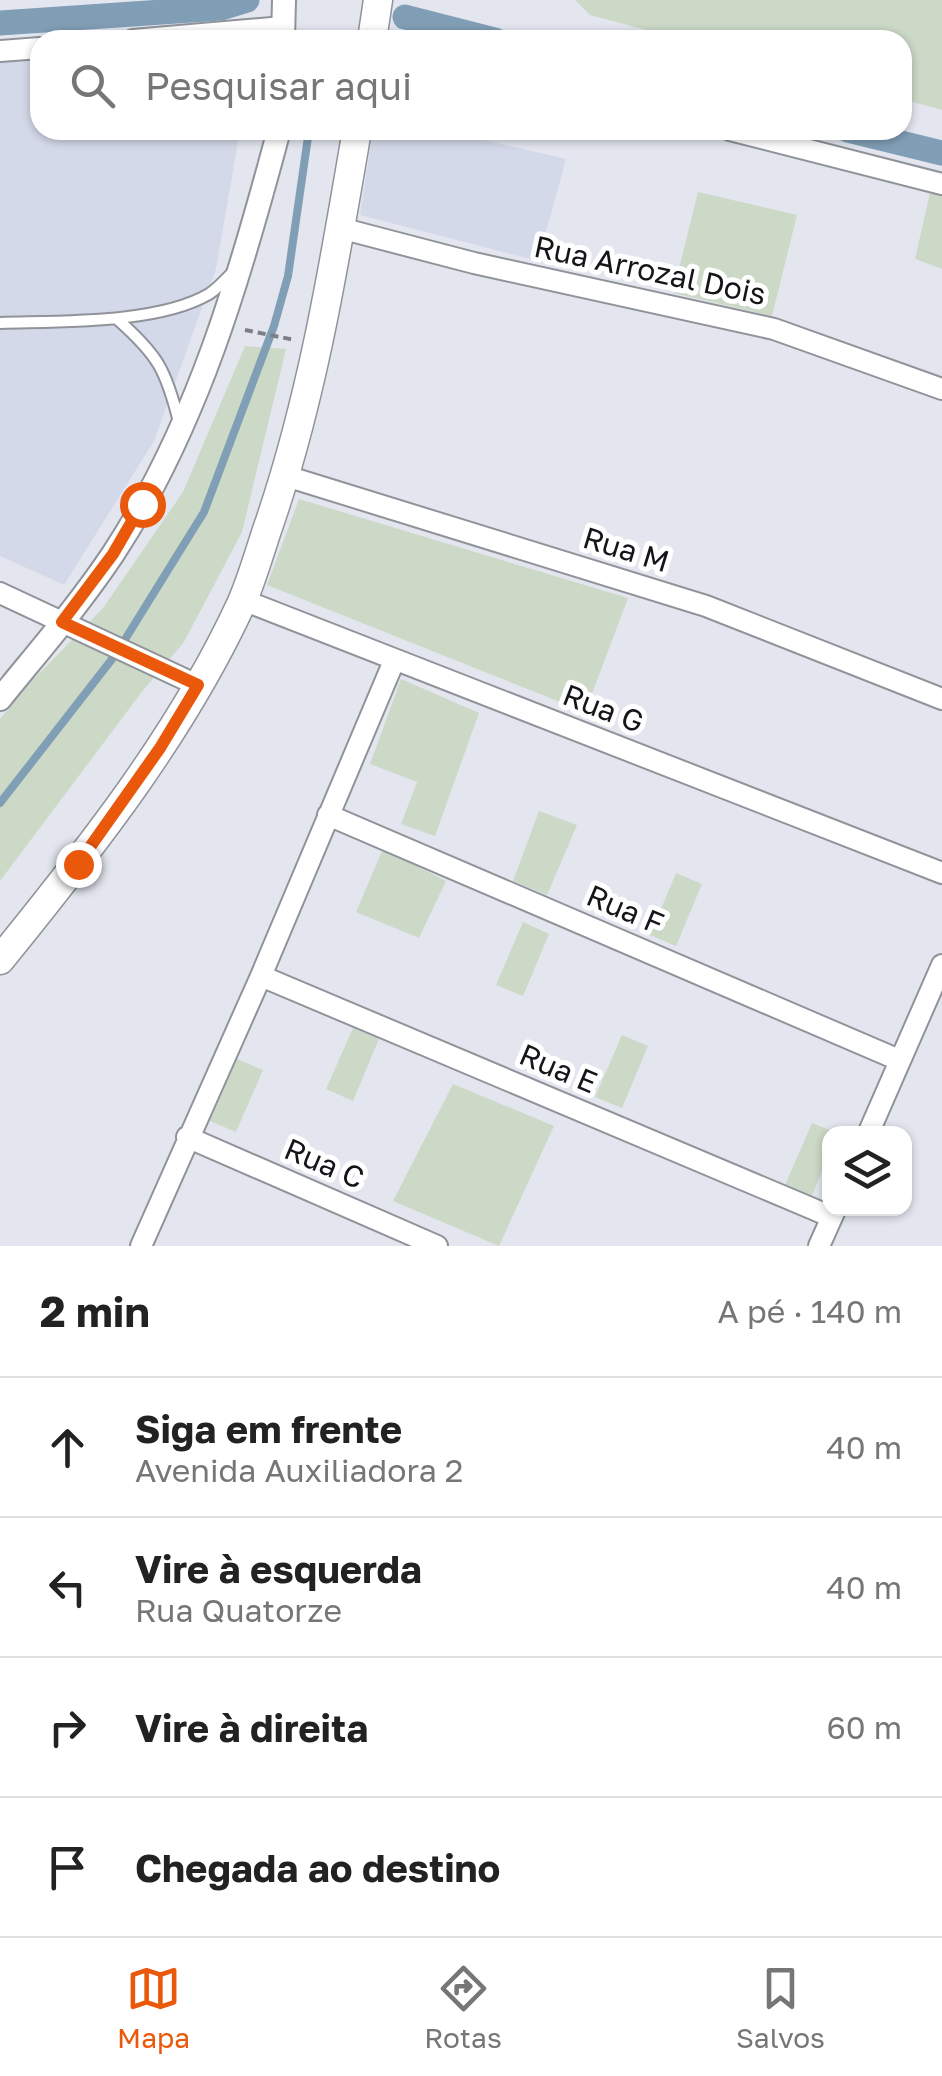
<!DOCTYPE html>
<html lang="pt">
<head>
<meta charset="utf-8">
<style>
  body { margin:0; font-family:"Golos Text",sans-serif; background:#f6f6f6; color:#222 }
  .controls { position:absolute; right:30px; bottom:30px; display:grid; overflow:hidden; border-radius:20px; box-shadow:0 2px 8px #0004 }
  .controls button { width:90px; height:90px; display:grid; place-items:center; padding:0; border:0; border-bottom:2px solid #e0e0e0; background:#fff; color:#222; font:50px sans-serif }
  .stop { position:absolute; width:30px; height:30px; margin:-22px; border:8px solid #ea580c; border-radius:50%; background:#fff }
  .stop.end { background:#ea580c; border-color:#fff; box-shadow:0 2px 10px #0008 }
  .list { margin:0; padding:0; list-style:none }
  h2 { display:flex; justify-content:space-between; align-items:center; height:130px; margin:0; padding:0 40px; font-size:42px }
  h2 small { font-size:32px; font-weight:400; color:#767676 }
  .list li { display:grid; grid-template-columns:65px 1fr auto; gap:30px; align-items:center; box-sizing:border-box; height:140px; padding:0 40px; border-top:2px solid #e0e0e0 }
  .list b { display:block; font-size:38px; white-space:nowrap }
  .list p { margin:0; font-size:32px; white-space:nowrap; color:#767676 }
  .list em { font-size:32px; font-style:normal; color:#767676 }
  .icon { flex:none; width:55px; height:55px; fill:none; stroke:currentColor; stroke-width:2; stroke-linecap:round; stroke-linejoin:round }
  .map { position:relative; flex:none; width:942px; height:1246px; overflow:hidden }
  .search { position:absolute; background:#fff; box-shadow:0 2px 8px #0004; left:30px; right:30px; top:30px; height:110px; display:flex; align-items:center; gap:25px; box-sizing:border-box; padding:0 35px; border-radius:30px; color:#767676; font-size:38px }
  .sheet { height:690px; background:#fff }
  nav { display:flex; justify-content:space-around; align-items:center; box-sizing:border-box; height:140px; border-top:2px solid #e0e0e0; background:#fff; font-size:28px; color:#767676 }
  nav a { display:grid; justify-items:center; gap:5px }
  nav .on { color:#ea580c }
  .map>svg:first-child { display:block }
</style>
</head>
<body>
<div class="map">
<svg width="942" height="1246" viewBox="0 0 942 1246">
  <rect width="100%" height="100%" fill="#e3e6ef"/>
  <path fill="#d4d9e9" d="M 40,54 L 40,130 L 240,130 L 216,269 L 154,441 L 64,585 L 0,556 L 0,57 Z
    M 373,130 L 441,130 L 566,159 L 538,261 L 360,215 Z"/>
  <path fill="#ccd9c7" d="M 575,0 L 942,0 L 942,110 L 902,99 L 902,40 L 683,40 L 590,15 Z
    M 698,192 L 797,215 L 772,316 L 673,293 Z
    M 930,193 L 942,196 L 942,269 L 915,259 Z
    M 245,346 L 286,349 L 242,532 L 184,642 L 141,693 L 0,881 L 0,719 L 30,683 L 103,608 L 183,492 Z
    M 299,499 L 628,598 L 585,712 L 267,585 Z
    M 401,679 L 479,713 L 435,836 L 401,824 L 417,782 L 370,764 Z
    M 539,811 L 577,825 L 547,895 L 513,881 Z
    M 383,849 L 446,881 L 419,938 L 356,912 Z
    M 676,873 L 702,884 L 676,946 L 650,935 Z
    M 523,922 L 549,934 L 523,996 L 496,985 Z
    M 353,1028 L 379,1039 L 353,1101 L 326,1089 Z
    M 622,1035 L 648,1046 L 622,1108 L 595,1097 Z
    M 237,1059 L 263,1070 L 236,1132 L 210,1121 Z
    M 453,1084 L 554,1126 L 499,1246 L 393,1201 Z
    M 812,1123 L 837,1133 L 830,1134 L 829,1154 L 812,1196 L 785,1185 Z"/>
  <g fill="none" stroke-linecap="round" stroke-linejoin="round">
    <path stroke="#809eb5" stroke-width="8" d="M 0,803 L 116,654 L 204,512 L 274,326 L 288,276 L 309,130"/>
    <path stroke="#809eb5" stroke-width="25" d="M 405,17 L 495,40
      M 0,23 L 221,8 L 247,0
      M 848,130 L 942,153"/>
    <defs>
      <path id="service" d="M 117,319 C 158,355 166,370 179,422
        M 0,323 C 59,321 158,324 209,294 C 217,289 225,280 232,273"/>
      <path id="minor" d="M 133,40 L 283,27
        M 0,51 L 40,48
        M 730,130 L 942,184
        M 340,228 L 474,263 L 774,329 L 942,389
        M 286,476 L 706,606 L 942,699
        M 0,593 L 197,685
        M 243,600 L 942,873
        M 328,815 L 899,1060
        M 261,976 L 832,1217
        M 868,1134 L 942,965
        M 187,1137 L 437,1246
        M 141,1246 L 261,976 L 394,661
        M 819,1246 L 836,1208"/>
      <path id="tertiary" d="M 283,40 L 284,0
        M 0,699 C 38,652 79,605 113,554 C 197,426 240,277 279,130"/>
      <path id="secondary" d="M 372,40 L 378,0
        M 0,960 C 90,849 182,733 242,602 C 252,579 259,554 267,530 C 312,401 334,265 357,130"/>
    </defs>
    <use href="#service" stroke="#90939a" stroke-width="14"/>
    <use href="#minor" stroke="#90939a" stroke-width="24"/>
    <use href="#tertiary" stroke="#90939a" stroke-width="26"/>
    <use href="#secondary" stroke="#90939a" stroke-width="31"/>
    <path stroke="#7d7f85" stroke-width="4" stroke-dasharray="8 5" stroke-linecap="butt" d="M 245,330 L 295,340"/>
    <use href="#service" stroke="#fff" stroke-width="10"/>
    <use href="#minor" stroke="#fff" stroke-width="20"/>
    <use href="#tertiary" stroke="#fff" stroke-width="22"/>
    <use href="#secondary" stroke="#fff" stroke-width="28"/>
  </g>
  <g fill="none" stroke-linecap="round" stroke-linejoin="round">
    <path stroke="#ea580c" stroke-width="12" d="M 78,864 L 160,748 L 198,685 L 62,622 L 113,554 L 142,504"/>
  </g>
  <g text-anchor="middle" stroke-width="10" stroke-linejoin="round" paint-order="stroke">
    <g font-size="30" fill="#141518" stroke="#fff">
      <text transform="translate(650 271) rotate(12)" y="10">Rua Arrozal Dois</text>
      <text transform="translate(626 550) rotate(17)" y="10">Rua M</text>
      <text transform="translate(603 709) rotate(21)" y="10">Rua G</text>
      <text transform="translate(625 910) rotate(23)" y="10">Rua F</text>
      <text transform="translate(558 1069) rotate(23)" y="10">Rua E</text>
      <text transform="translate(324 1164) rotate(23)" y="10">Rua C</text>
    </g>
  </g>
</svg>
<div class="controls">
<button><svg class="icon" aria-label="layers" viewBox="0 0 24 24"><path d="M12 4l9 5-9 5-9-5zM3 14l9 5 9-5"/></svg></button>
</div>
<div class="stop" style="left:142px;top:504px"></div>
<div class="stop end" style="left:78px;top:864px"></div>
<div class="search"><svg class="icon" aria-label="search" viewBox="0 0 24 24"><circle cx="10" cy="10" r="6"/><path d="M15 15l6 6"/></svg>Pesquisar aqui</div>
</div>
<section class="sheet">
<h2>2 min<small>A pé · 140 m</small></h2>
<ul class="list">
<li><svg class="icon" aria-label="ahead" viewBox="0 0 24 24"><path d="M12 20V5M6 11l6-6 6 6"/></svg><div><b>Siga em frente</b><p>Avenida Auxiliadora 2</p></div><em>40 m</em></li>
<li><svg class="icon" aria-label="left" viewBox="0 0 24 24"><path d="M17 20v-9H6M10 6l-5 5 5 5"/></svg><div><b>Vire à esquerda</b><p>Rua Quatorze</p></div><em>40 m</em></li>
<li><svg class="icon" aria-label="right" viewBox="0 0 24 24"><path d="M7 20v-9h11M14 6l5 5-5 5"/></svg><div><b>Vire à direita</b></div><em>60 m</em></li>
<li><svg class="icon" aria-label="arrive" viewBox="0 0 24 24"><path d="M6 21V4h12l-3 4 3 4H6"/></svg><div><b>Chegada ao destino</b></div></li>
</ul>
</section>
<nav>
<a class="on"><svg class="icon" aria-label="map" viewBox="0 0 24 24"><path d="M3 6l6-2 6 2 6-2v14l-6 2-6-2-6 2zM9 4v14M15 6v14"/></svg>Mapa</a>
<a><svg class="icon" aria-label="directions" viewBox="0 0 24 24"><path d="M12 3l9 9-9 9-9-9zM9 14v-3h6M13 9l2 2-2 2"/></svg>Rotas</a>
<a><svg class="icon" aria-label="saved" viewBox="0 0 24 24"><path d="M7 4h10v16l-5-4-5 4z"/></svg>Salvos</a>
</nav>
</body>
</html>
